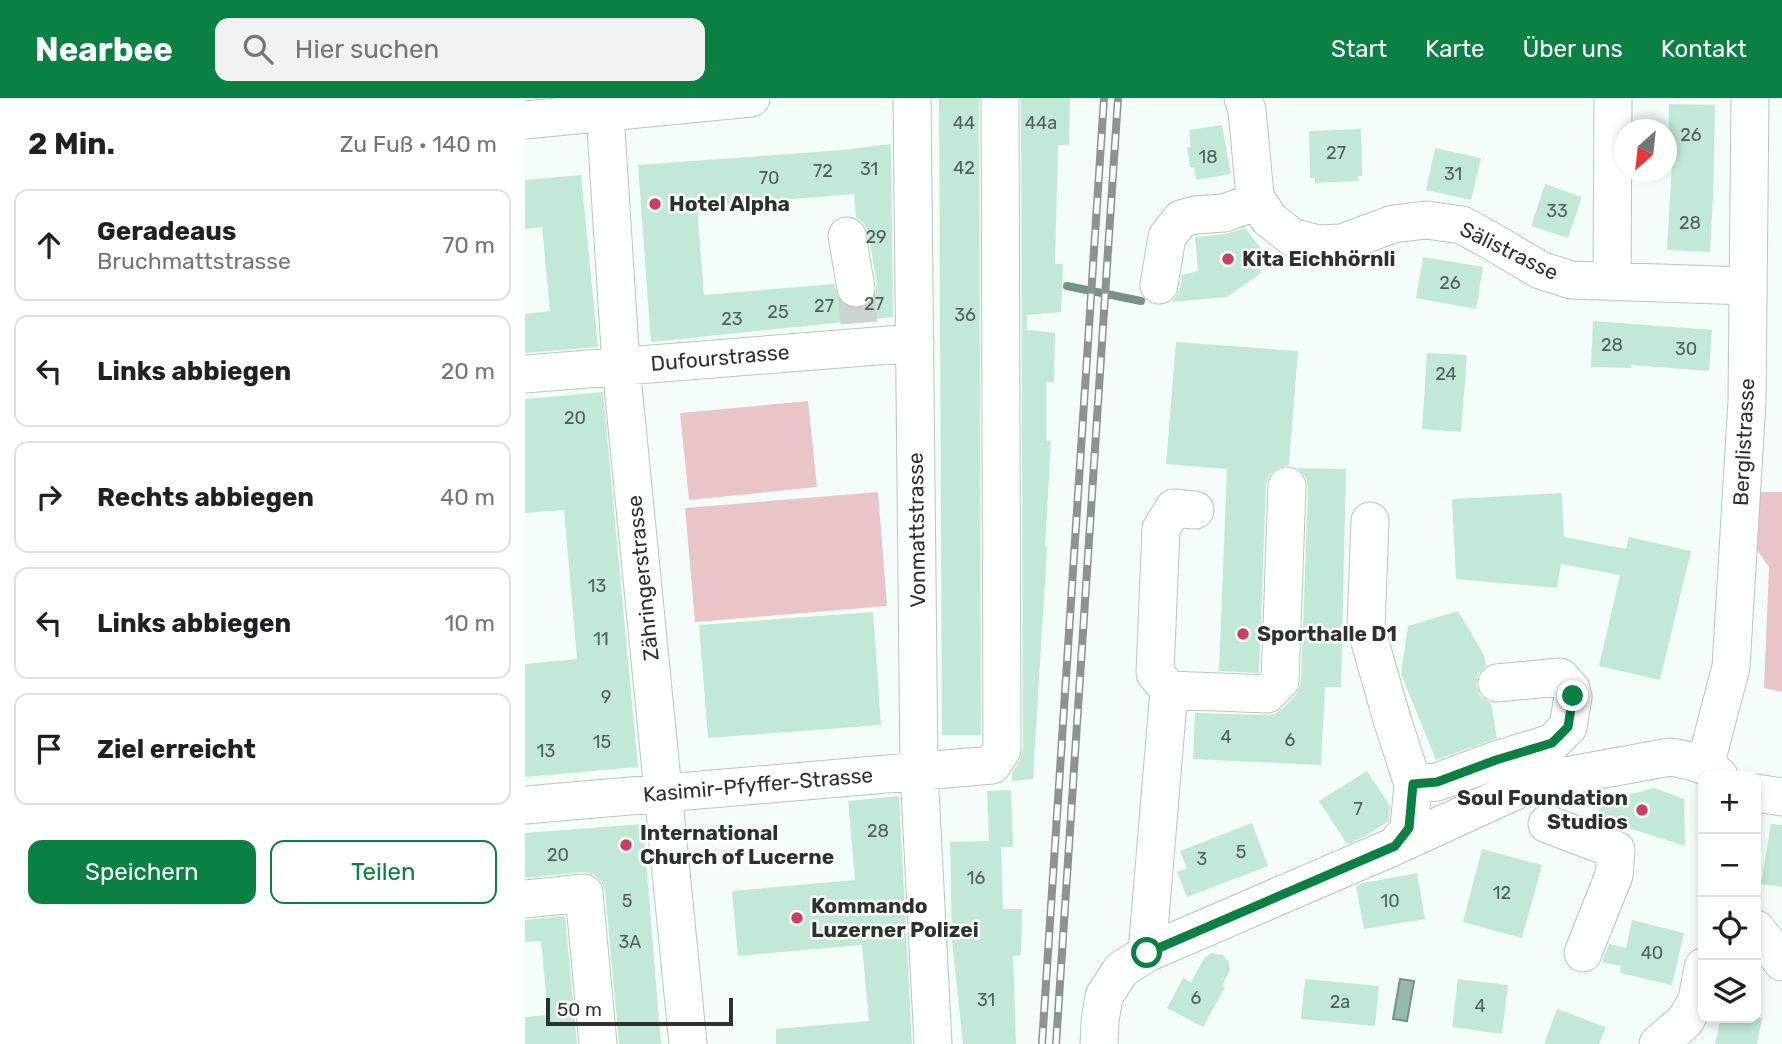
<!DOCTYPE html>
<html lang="de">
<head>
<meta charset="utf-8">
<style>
  body { margin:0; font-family:Rubik,sans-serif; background:#f2f2f2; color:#202124 }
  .controls { position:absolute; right:21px; bottom:21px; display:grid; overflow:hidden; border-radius:14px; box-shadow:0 4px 10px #0003 }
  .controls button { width:63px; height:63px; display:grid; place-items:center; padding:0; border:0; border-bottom:2px solid #e0e0e0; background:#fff; color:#202124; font:35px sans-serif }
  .compass { position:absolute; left:1089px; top:21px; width:63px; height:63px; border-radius:50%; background:#fff; box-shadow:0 4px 10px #0003; rotate:207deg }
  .scale { position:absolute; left:21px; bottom:18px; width:187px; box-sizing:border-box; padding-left:7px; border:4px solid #2d312f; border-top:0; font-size:19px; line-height:24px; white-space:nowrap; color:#2d312f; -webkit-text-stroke:5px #fff; paint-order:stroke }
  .stop { position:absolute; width:21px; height:21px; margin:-16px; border:5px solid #0b8043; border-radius:50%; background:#fff }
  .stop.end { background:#0b8043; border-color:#fff; box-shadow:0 2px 7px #0008 }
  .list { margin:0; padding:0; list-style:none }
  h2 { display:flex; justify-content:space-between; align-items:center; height:91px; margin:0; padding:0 28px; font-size:30px }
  h2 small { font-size:23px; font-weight:400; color:#757577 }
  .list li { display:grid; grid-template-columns:46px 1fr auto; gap:21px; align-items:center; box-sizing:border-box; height:112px; margin:0 14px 14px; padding:0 14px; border:2px solid #e0e0e0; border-radius:14px }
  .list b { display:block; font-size:26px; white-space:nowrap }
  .list p { margin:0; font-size:23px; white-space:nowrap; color:#757577 }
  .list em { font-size:23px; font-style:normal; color:#757577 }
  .actions { display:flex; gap:14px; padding:21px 28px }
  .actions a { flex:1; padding:16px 0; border:2px solid #0b8043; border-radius:14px; text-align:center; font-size:24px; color:#0b8043 }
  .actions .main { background:#0b8043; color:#fff }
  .icon { flex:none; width:38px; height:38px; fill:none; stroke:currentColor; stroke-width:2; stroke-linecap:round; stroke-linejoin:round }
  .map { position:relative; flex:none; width:1257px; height:946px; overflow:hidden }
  header { display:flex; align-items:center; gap:42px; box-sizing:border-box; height:98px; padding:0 35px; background:#0b8043; color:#fff }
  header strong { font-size:33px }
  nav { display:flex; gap:38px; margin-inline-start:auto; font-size:24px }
  .search { width:490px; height:63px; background:#f2f2f2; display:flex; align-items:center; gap:18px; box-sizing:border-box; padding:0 24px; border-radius:14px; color:#757577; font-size:26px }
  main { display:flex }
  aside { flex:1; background:#fff }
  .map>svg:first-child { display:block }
</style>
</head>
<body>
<header>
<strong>Nearbee</strong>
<div class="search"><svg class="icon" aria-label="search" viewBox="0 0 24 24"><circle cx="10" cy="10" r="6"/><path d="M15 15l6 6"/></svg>Hier suchen</div>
<nav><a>Start</a><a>Karte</a><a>Über uns</a><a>Kontakt</a></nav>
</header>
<main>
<aside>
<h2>2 Min.<small>Zu Fuß · 140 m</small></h2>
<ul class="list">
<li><svg class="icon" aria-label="ahead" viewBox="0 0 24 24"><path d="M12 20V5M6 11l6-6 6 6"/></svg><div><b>Geradeaus</b><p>Bruchmattstrasse</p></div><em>70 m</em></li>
<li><svg class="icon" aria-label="left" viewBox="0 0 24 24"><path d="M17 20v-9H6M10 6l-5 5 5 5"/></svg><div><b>Links abbiegen</b></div><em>20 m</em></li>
<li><svg class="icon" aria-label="right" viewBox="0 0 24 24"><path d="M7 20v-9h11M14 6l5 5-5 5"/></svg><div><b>Rechts abbiegen</b></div><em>40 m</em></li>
<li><svg class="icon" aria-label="left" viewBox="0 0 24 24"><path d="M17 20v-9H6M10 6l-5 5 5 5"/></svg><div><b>Links abbiegen</b></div><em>10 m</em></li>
<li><svg class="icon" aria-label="arrive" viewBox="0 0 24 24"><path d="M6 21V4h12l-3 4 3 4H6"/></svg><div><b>Ziel erreicht</b></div></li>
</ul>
<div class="actions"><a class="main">Speichern</a><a>Teilen</a></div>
</aside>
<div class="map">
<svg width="1257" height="946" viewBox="0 0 1257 946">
  <rect width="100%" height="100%" fill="#f4fdf9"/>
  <path fill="#eac5c8" d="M 283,303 L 292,389 L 164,402 L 155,315 Z
    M 353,394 L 362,508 L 170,524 L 160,410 Z
    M 1233,394 L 1257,394 L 1257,594 L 1239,590 L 1244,469 L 1230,449 Z"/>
  <path fill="#96baac" stroke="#769186" stroke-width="2" d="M 875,881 L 889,883 L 882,923 L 868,921 Z"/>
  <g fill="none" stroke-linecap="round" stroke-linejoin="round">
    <path stroke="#769186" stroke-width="8" d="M 542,188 L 616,203"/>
  </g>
  <path fill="#c2e8d8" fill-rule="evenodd" d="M 414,0 L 454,0 L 456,637 L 417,637 Z
    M 496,0 L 545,0 L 544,47 L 533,47 L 530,166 L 538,166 L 536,214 L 502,217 L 502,232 L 530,235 L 529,284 L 521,284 L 521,343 L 526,343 L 520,449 L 522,449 L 508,681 L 487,683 L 487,675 L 494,664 L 498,652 Z
    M 1144,6 L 1190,7 L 1188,99 L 1185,154 L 1142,152 L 1147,66 L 1143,66 Z
    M 697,27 L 706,76 L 671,82 L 669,69 L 665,69 L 662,50 L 666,49 L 664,32 Z
    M 836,31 L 837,78 L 833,78 L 834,83 L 790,85 L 790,80 L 785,80 L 784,33 Z
    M 366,46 L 368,219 L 126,244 L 113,67 L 318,52 ZM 329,96 L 331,119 L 339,125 L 343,134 L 352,186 L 350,198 L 344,206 L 334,211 L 323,209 L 315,203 L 309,186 L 179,197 L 172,109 Z
    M 910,50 L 956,60 L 946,102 L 901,92 Z
    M 56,77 L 73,249 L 0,255 L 0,216 L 25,213 L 17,129 L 0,131 L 0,82 Z
    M 1020,86 L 1057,99 L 1043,140 L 1006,128 Z
    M 720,130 L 736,150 L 731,157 L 739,166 L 734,171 L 737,174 L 702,199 L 647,204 L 655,191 L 657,177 L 673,173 L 670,139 L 701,136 Z
    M 898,159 L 958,169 L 951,211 L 891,200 Z
    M 1068,223 L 1187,232 L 1184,273 L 1106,267 L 1106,270 L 1066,269 Z
    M 651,244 L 773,253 L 764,367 L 752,370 L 744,377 L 741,387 L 734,575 L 694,573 L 702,371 L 641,366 Z
    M 902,255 L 942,257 L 936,334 L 897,331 Z
    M 78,294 L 113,669 L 0,679 L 0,566 L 52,561 L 39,412 L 0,415 L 0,301 Z
    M 772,370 L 821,371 L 816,589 L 800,589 L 796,667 L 668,661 L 670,615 L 741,617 L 749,616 L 757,611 L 770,598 L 776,585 L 783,389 L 780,378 Z
    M 1037,395 L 1039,439 L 1101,451 L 1104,439 L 1166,453 L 1135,582 L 1074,568 L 1095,477 L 1036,466 L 1032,490 L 931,481 L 927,401 Z
    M 933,513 L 959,557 L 961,567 L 953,576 L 951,588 L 955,598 L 966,605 L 972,640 L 911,662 L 876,576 L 883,528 Z
    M 348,514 L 356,627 L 183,640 L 174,527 Z
    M 842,673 L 865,708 L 864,723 L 840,738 L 822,746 L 794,703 Z
    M 1129,690 L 1159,701 L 1160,748 L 1072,720 L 1076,704 Z
    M 486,692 L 488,749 L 476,749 L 478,811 L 497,811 L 496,857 L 488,858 L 491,946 L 438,946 L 427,843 L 425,744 L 464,743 L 462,693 Z
    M 374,698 L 387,946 L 251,946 L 251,931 L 344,923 L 337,847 L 213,858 L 207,793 L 330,782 L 323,703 Z
    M 727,725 L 743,768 L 662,799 L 652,774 L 662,770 L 655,753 Z
    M 118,726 L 136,946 L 94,946 L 80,793 L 76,783 L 68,776 L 58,774 L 0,780 L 0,735 Z
    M 1246,726 L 1257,727 L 1257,789 L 1236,786 Z
    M 957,751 L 1017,767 L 997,840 L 938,824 Z
    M 892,775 L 900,821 L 839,831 L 831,788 L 838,785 Z
    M 40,818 L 52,946 L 0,946 L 0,919 L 23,917 L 16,843 L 0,844 L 0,822 Z
    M 1107,822 L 1159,835 L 1147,887 L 1095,875 L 1096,868 L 1077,864 L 1084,846 L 1101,850 Z
    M 687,855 L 698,857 L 704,864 L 705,872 L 697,888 L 700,889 L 678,929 L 642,910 L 658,880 L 666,884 L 680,859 Z
    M 780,881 L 854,888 L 850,928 L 776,921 Z
    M 933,881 L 983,887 L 977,936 L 927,929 Z
    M 1032,911 L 1081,929 L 1074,946 L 1019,946 Z
    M 1196,920 L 1237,920 L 1232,946 L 1190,946 Z"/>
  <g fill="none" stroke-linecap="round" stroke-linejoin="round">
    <path stroke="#ccd4d1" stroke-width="37" stroke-dasharray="37 18" stroke-linecap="butt" d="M 331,190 L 334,225"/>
    <defs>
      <path id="minor" d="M 387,0 L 394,673 L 408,946
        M 718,0 L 722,12 L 730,98 L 744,121 L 767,139 L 793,146 L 817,145 L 868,126 L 901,122 L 937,127 L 968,144 L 1015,172 L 1046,182 L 1223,188
        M 80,14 L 96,268 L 163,946
        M 0,22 L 226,0
        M 322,138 L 331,190
        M 1087,184 L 1088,0
        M 634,187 L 642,139 L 656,121 L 670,117 L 699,115 L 733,103
        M 0,276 L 390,245
        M 670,412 L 649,410 L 636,431 L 630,575 L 644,592 L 742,596 L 755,583 L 762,388
        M 845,423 L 841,530 L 866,618 L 888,686 L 884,731 L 870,748
        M 1180,668 L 1206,569 L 1222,303 L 1225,0
        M 888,686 L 912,684 L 971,662 L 1027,645 L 1043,629 L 1048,599 L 1046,591 L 1035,579 L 972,585
        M 1231,695 L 1257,699
        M 0,707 L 467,667 L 477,652 L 475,0
        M 1022,726 L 1091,752 L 1089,777 L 1058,855
        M 0,801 L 59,795 L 73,946
        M 1231,831 L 1257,864
        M 622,855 L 644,592
        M 574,946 L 575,923 L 579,898 L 596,872 L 622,855 L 870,748 L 992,692 L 1024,681 L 1145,659 C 1163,662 1181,665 1194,678
        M 1133,946 L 1160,923 L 1172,902 L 1178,869"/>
    </defs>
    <use href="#minor" stroke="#bbc4c0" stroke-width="39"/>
    <use href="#minor" stroke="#fff" stroke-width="37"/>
    <defs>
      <path id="rail" d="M 517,946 L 579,0
        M 531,946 L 593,0"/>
    </defs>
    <use href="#rail" stroke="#8d9390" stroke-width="8"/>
    <use href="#rail" stroke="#fff" stroke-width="5" stroke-dasharray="16" stroke-linecap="butt"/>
  </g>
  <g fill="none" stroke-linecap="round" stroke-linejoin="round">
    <path stroke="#0b8043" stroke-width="9" d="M 622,855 L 870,748 L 884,730 L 888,686 L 912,684 L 971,662 L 1027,645 L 1043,629 L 1048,598"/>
  </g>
  <g fill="#ce3e5e" stroke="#fff" stroke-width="2.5">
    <circle cx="130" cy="106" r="7"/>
    <circle cx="703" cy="161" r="7"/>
    <circle cx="718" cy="536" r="7"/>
    <circle cx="1117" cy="712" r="7"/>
    <circle cx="101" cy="747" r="7"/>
    <circle cx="272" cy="820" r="7"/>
  </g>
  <g text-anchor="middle" stroke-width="5" stroke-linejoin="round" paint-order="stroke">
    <g font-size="18" fill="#525f59">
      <text x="439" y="31">44</text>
      <text x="516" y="31">44a</text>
      <text x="1166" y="43">26</text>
      <text x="811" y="61">27</text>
      <text x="683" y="65">18</text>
      <text x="439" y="76">42</text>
      <text x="344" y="77">31</text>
      <text x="298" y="79">72</text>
      <text x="928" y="82">31</text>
      <text x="244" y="86">70</text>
      <text x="1032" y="119">33</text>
      <text x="1165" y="131">28</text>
      <text x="351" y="145">29</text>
      <text x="925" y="191">26</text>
      <text x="349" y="212">27</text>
      <text x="299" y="214">27</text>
      <text x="253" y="220">25</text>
      <text x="440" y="223">36</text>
      <text x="207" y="227">23</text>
      <text x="1087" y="253">28</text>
      <text x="1161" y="257">30</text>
      <text x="921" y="282">24</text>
      <text x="50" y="326">20</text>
      <text x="72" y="494">13</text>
      <text x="76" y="547">11</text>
      <text x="81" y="605">9</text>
      <text x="701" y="645">4</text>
      <text x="765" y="648">6</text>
      <text x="77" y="650">15</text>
      <text x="21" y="659">13</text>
      <text x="833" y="717">7</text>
      <text x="353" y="739">28</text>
      <text x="716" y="760">5</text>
      <text x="33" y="763">20</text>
      <text x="677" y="767">3</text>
      <text x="451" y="786">16</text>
      <text x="977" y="801">12</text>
      <text x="102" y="809">5</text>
      <text x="865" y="809">10</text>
      <text x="105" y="850">3A</text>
      <text x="1127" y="861">40</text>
      <text x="671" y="906">6</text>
      <text x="461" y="908">31</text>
      <text x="815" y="910">2a</text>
      <text x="955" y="914">4</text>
    </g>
    <g font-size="21" font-weight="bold" fill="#2d312f" stroke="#fff" text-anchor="start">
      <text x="144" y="113">Hotel Alpha</text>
      <text x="717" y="168">Kita Eichhörnli</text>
      <text x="732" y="543">Sporthalle D1</text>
      <text x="1103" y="707" text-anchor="end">Soul Foundation<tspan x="1103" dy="24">Studios</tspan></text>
      <text x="115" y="742">International<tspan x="115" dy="24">Church of Lucerne</tspan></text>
      <text x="286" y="815">Kommando<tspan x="286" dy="24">Luzerner Polizei</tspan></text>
    </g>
    <g font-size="21" fill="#2d312f" stroke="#fff">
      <text transform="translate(984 153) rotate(26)" y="7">Sälistrasse</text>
      <text transform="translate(195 260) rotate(-5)" y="7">Dufourstrasse</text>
      <text transform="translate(1219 344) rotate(-87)" y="7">Berglistrasse</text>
      <text transform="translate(392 432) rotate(-91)" y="7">Vonmattstrasse</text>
      <text transform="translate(118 480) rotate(-96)" y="7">Zähringerstrasse</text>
      <text transform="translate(233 687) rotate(-5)" y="7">Kasimir-Pfyffer-Strasse</text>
    </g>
  </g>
</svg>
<div class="controls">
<button>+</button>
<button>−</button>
<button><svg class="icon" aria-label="locate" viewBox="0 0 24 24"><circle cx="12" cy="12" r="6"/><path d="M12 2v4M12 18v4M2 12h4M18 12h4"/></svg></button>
<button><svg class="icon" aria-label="layers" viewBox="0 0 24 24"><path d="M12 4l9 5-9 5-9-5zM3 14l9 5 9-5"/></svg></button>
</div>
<svg class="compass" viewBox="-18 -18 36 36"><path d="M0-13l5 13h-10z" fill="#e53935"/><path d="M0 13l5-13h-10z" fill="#757577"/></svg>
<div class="scale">50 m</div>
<div class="stop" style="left:622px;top:855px"></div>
<div class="stop end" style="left:1048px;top:598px"></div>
</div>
</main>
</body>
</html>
